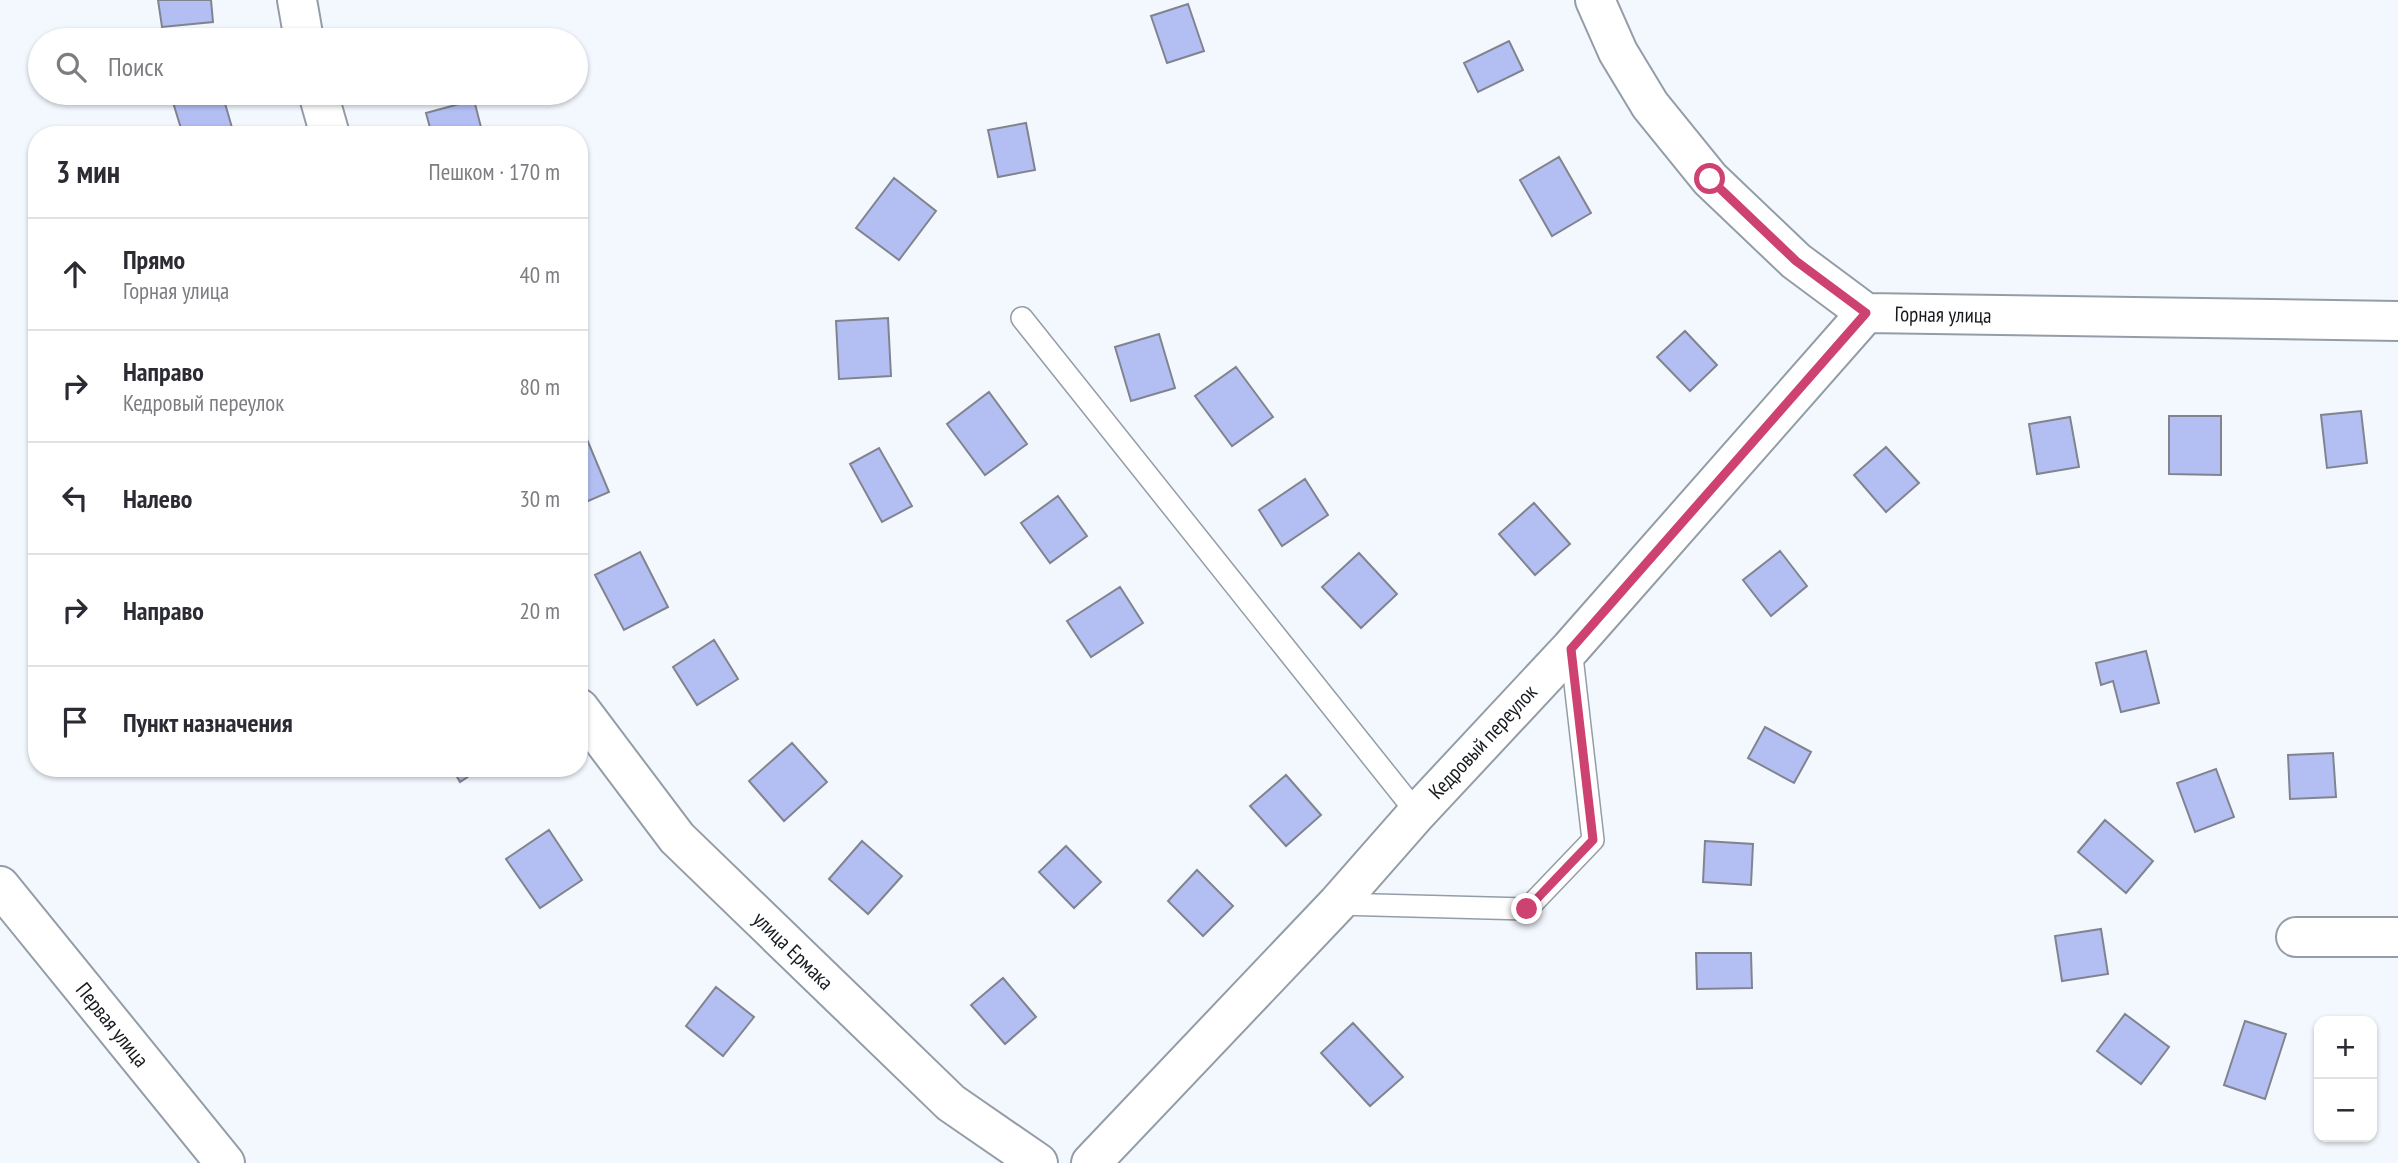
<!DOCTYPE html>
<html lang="ru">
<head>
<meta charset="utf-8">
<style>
  body { margin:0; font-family:"PT Sans Narrow",sans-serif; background:#f7f7f7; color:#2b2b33 }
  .controls { position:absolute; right:21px; bottom:21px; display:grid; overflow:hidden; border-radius:14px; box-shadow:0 2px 5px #0004 }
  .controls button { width:63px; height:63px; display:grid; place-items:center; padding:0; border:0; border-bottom:2px solid #e1e1e2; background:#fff; color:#2b2b33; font:35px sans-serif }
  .stop { position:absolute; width:21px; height:21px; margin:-16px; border:5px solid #ce4271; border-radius:50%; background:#fff }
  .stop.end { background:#ce4271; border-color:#fff; box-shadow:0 2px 7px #0008 }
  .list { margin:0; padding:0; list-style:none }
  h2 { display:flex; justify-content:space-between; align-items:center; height:91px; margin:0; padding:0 28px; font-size:30px }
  h2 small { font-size:23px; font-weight:400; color:#7c7c81 }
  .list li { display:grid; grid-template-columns:46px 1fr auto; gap:21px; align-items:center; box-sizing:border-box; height:112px; padding:0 28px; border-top:2px solid #e1e1e2 }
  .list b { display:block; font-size:26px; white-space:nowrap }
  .list p { margin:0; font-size:23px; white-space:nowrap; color:#7c7c81 }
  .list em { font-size:23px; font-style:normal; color:#7c7c81 }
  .icon { flex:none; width:38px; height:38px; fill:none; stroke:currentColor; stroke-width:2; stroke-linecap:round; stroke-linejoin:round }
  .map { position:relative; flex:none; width:2398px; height:1163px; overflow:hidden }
  .search { position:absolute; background:#fff; box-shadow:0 2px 5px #0004; left:28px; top:28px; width:560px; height:77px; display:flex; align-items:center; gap:18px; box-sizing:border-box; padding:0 24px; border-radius:38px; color:#7c7c81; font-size:26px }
  .panel { position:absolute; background:#fff; box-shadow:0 2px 5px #0004; left:28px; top:126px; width:560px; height:651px; border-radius:28px }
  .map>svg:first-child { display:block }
</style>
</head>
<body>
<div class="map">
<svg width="2398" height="1163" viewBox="0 0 2398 1163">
  <rect width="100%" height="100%" fill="#f3f8fe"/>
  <path fill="#b3bff3" stroke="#81848f" stroke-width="2" d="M 158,0 L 211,0 L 213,22 L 162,27 Z
    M 1188,4 L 1204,51 L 1167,63 L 1151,16 Z
    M 1509,41 L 1523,70 L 1478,92 L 1464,63 Z
    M 192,93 L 222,93 L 233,131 L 220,135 L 183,135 L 172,99 Z
    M 474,100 L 483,135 L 432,135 L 426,113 Z
    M 1026,123 L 1035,170 L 998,177 L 988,130 Z
    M 1559,157 L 1591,213 L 1552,236 L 1520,180 Z
    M 894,178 L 936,211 L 899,260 L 856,228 Z
    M 888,318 L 891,376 L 839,379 L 836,321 Z
    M 1685,331 L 1717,365 L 1690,391 L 1657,357 Z
    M 1159,334 L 1175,388 L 1131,401 L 1115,347 Z
    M 1236,367 L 1273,417 L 1232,446 L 1195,396 Z
    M 989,392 L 1027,444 L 985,475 L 947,424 Z
    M 2361,411 L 2367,463 L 2327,468 L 2321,415 Z
    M 2169,416 L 2221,416 L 2221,475 L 2169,474 Z
    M 2070,417 L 2079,467 L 2037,474 L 2029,424 Z
    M 581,425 L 609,492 L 579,505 L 579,426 Z
    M 1886,447 L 1919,483 L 1886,512 L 1854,475 Z
    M 879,448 L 912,506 L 882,522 L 850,464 Z
    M 1305,479 L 1328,515 L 1282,546 L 1259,510 Z
    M 1058,496 L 1087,536 L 1050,563 L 1021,523 Z
    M 1534,503 L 1570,544 L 1535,575 L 1499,534 Z
    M 1780,551 L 1807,586 L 1771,616 L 1743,580 Z
    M 640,552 L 668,607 L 624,630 L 595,575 Z
    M 1359,553 L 1397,594 L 1361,628 L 1322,587 Z
    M 1120,587 L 1143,623 L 1091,657 L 1067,621 Z
    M 714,640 L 738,679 L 697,705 L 673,667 Z
    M 2146,651 L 2159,703 L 2121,712 L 2113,681 L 2101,685 L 2096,663 Z
    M 1765,727 L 1811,752 L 1794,783 L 1748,758 Z
    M 792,743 L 827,782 L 784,821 L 749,781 Z
    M 2333,753 L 2336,797 L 2290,799 L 2288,755 Z
    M 452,768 L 481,768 L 460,782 Z
    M 2216,769 L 2234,817 L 2195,832 L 2177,783 Z
    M 1286,775 L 1321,815 L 1286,846 L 1250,806 Z
    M 2105,820 L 2153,861 L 2126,893 L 2078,852 Z
    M 549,830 L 582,880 L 540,908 L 506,859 Z
    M 862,841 L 902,876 L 868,914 L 829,879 Z
    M 1705,841 L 1753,844 L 1751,885 L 1703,882 Z
    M 1066,846 L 1101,882 L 1074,908 L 1039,872 Z
    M 1197,870 L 1233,906 L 1203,936 L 1168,901 Z
    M 2101,929 L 2108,974 L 2062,981 L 2055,936 Z
    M 1696,953 L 1751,953 L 1752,988 L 1697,989 Z
    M 1003,978 L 1036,1017 L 1005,1044 L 971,1005 Z
    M 716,987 L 754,1017 L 723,1056 L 686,1026 Z
    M 2125,1014 L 2169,1047 L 2141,1084 L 2097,1051 Z
    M 2245,1021 L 2286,1034 L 2265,1099 L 2224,1085 Z
    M 1353,1023 L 1403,1077 L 1370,1106 L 1321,1053 Z"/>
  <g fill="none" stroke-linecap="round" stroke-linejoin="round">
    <defs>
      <path id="service" d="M 1022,318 L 1417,813
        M 1337,904 L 1527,909 L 1593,840 L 1571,648"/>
      <path id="minor" d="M 1595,0 L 1618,52 L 1650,105 L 1710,179 L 1796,261 L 1866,313 L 2398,321
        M 0,886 L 225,1163
        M 2296,937 L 2398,937
        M 1091,1163 L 1337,904 L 1417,813 L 1571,648 L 1866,313"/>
      <path id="tertiary" d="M 297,0 L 304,40
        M 318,93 L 330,135
        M 579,708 L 677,838 L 951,1103 L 1038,1163"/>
    </defs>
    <use href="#service" stroke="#949da7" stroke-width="24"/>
    <use href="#minor" stroke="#949da7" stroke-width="42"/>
    <use href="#tertiary" stroke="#949da7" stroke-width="42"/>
    <use href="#service" stroke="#fff" stroke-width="21"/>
    <use href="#minor" stroke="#fff" stroke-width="38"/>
    <use href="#tertiary" stroke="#fff" stroke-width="38"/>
  </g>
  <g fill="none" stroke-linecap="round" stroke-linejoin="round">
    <path stroke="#ce4271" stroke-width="9" d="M 1527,909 L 1593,840 L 1571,649 L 1866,313 L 1796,261 L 1710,179"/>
  </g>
  <g text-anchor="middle" stroke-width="7" stroke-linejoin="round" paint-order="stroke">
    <g font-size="21" fill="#171a1d" stroke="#fff">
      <text transform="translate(1943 315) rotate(1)" y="7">Горная улица</text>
      <text transform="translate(1483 742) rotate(-47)" y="7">Кедровый переулок</text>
      <text transform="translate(793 951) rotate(44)" y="7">улица Ермака</text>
      <text transform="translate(112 1025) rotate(51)" y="7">Первая улица</text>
    </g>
  </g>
</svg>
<div class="controls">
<button>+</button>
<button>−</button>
</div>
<div class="stop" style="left:1710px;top:179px"></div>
<div class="stop end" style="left:1527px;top:909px"></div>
<div class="search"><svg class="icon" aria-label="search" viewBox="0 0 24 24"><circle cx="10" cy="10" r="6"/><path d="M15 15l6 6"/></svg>Поиск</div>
<section class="panel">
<h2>3 мин<small>Пешком · 170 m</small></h2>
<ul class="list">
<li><svg class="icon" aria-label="ahead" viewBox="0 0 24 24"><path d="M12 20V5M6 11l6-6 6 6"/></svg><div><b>Прямо</b><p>Горная улица</p></div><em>40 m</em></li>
<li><svg class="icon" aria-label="right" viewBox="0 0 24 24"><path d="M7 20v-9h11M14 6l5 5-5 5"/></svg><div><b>Направо</b><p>Кедровый переулок</p></div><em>80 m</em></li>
<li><svg class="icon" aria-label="left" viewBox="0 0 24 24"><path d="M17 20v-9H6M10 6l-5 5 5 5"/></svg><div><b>Налево</b></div><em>30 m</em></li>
<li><svg class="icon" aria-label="right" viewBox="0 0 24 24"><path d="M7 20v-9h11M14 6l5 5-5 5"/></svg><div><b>Направо</b></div><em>20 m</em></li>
<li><svg class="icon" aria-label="arrive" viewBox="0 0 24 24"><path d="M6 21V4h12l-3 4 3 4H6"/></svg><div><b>Пункт назначения</b></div></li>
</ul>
</section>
</div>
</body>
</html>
